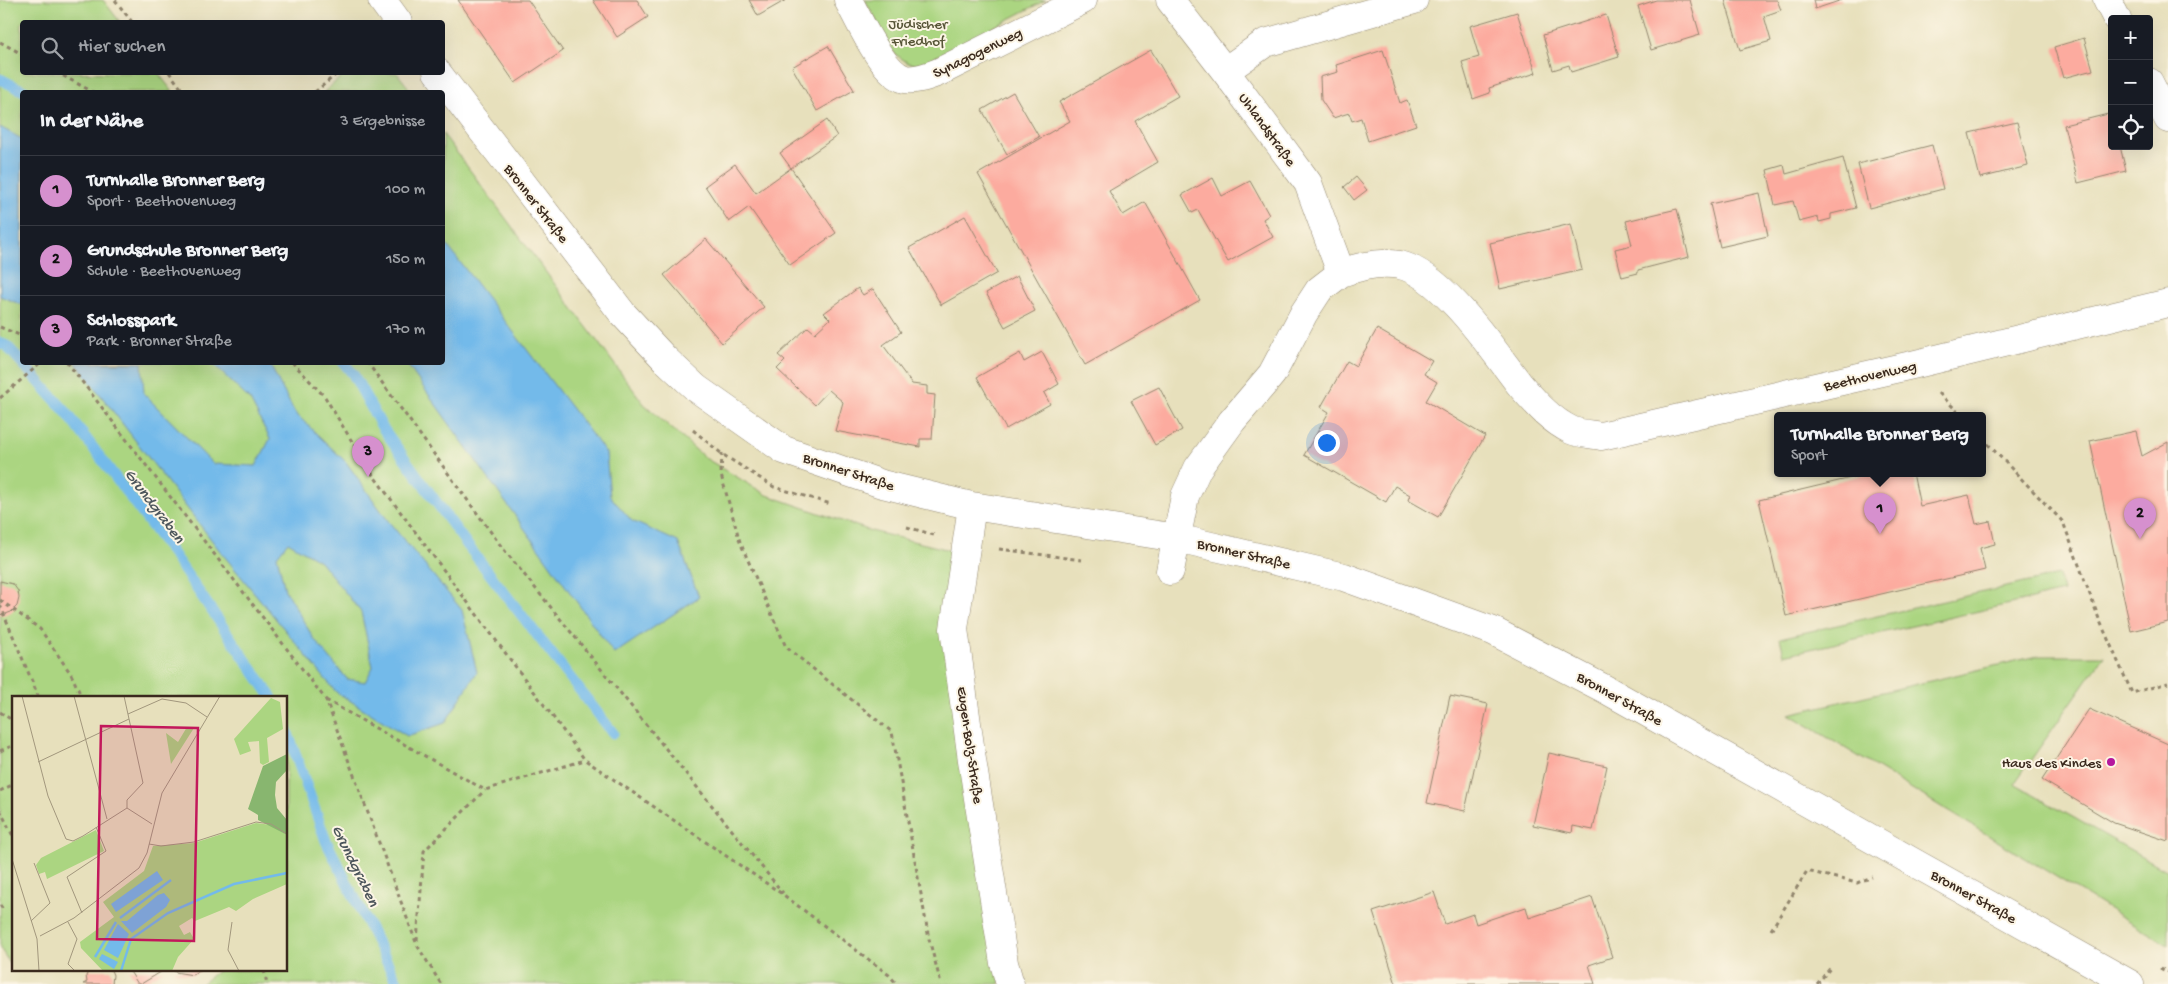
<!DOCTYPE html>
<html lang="de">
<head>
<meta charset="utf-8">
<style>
  body { margin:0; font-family:"Gochi Hand",sans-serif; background:#242831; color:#f1f3f6 }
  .controls { position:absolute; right:15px; top:15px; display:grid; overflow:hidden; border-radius:5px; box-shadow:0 5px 20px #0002 }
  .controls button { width:45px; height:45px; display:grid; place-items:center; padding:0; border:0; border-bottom:1px solid #363941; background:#171b24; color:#f1f3f6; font:25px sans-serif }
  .you { position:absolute; left:1326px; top:442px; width:18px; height:18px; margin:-12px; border:4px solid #fff; border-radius:50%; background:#1a73e8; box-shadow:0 0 0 8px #1a73e833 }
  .badge { display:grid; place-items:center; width:32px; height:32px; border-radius:50%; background:#d690ce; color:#111; font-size:16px; font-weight:700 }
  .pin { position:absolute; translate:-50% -41px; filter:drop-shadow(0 1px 2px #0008) }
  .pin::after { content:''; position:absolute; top:26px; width:18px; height:15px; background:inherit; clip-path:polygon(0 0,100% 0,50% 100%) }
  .popup { position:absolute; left:1774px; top:412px; width:212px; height:65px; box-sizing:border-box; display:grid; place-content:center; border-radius:5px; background:#171b24; filter:drop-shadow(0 1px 4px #0005); font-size:16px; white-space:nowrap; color:#9ea1a6 }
  .popup b { font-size:19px; color:#f1f3f6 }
  .popup::after { content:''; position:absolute; left:50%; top:100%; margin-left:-10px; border:10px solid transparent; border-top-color:#171b24 }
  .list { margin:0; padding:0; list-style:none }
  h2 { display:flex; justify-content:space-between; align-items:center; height:65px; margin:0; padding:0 20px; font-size:21px }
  h2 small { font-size:16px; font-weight:400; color:#9ea1a6 }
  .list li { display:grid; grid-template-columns:32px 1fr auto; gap:15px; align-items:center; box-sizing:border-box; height:70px; padding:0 20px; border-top:1px solid #363941 }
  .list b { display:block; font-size:19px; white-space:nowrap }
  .list p { margin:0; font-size:16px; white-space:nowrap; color:#9ea1a6 }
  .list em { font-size:16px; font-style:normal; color:#9ea1a6 }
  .icon { flex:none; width:28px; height:28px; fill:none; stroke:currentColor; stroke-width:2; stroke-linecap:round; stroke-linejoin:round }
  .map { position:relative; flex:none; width:2168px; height:984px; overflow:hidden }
  .search { position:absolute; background:#171b24; box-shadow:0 5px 20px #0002; left:20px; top:20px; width:425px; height:55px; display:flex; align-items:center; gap:12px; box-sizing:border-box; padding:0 18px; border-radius:5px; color:#9ea1a6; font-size:19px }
  .panel { position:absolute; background:#171b24; box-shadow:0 5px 20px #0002; left:20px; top:90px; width:425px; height:275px; border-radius:5px }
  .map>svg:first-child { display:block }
</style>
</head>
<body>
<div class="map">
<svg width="2168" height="984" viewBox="0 0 2168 984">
  <rect width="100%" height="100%" fill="#fcf5e5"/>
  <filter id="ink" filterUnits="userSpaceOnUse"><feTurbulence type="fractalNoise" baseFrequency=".02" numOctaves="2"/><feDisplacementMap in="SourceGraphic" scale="10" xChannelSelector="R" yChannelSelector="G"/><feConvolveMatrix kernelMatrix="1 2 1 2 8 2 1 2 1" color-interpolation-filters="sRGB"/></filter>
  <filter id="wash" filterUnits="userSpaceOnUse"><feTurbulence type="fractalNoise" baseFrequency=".0096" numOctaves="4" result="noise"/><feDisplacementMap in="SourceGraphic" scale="20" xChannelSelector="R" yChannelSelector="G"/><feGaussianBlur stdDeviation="1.12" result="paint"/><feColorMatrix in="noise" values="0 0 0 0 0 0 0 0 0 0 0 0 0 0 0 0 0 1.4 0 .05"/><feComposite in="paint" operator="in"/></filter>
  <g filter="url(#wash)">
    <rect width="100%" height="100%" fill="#e7e0bc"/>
    <path fill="#abd581" stroke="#738050" d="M 0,0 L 103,0 L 120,22 L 22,22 L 22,72 L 158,73 L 173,92 L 22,92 L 22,362 L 442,362 L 443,134 L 644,404 L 705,458 L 767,495 L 871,531 L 954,551 L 1000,984 L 201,984 L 219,970 L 286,970 L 286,698 L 14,698 L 14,970 L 0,948 Z
      M 865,0 L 1046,0 L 920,65 L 908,63 L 895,54 Z
      M 347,72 L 397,73 L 412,92 L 324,92 Z
      M 2059,575 L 2063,592 L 1784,655 L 1780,638 Z
      M 2037,656 L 2104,656 L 2014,784 L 2168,871 L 2168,945 L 1789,714 Z"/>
    <path fill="#73baea" stroke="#577284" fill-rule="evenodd" d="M 0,127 L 22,139 L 22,305 L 0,296 Z
      M 443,240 L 606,453 L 610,496 L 632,521 L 678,542 L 699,597 L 614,654 L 406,363 L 442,362 Z
      M 76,363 L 142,363 L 144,394 L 213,464 L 256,466 L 270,439 L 250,400 L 212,363 L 269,363 L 295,413 L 346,462 L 389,522 L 462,610 L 477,672 L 445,723 L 407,736 L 336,692 L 220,551 ZM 288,542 L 320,561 L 361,612 L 373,667 L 365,682 L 347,679 L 314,639 L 285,590 L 277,556 Z"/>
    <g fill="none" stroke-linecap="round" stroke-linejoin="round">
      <path stroke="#73baea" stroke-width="11" d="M 0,79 L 26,92
        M 0,343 L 7,346 L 67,413 L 172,553 L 272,698
        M 343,362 L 353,374 L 382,427 L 468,546 L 613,733
        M 286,728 L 326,841 L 398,984"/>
    </g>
    <g id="blocks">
      <path fill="#fcab9f" d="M 458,0 L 528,0 L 563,51 L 515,83 Z
        M 593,0 L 637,0 L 648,17 L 617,37 Z
        M 749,0 L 786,0 L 758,16 Z
        M 1656,0 L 1690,0 L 1700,35 L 1651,50 L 1638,6 Z
        M 1725,0 L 1777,0 L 1781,10 L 1764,16 L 1771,41 L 1740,50 Z
        M 1813,0 L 1842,0 L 1815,9 Z
        M 1517,12 L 1536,73 L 1489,88 L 1490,93 L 1473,99 L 1462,62 L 1479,57 L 1470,26 Z
        M 1606,15 L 1619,57 L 1571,72 L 1569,65 L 1553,70 L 1543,35 Z
        M 2084,38 L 2093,70 L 2063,78 L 2054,47 Z
        M 828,46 L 854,90 L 817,111 L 792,67 Z
        M 1151,50 L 1178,96 L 1135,121 L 1158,162 L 1109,191 L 1123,215 L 1145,202 L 1200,300 L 1085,365 L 978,174 L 1070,121 L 1059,102 Z
        M 1383,50 L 1400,103 L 1407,100 L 1416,125 L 1368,141 L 1361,118 L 1352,121 L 1349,113 L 1333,118 L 1321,100 L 1320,77 L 1338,72 L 1336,65 Z
        M 1013,92 L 1039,137 L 1007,154 L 982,110 Z
        M 2112,113 L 2112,146 L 2120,146 L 2126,171 L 2078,183 L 2064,125 Z
        M 827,120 L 837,136 L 791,168 L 836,233 L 790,265 L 749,207 L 729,222 L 705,186 L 735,164 L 756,193 L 791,168 L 780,153 Z
        M 2017,122 L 2028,166 L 1980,178 L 1969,133 Z
        M 1932,145 L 1943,189 L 1869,208 L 1858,164 Z
        M 1843,158 L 1856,208 L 1831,214 L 1831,219 L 1819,222 L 1818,217 L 1799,222 L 1793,201 L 1775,205 L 1767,170 L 1784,165 L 1786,174 Z
        M 1356,177 L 1367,190 L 1354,200 L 1344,187 Z
        M 1213,178 L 1222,196 L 1250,181 L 1269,215 L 1263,219 L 1273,237 L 1228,262 L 1198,210 L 1192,213 L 1182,195 Z
        M 1759,193 L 1768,236 L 1720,247 L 1710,204 Z
        M 1677,209 L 1689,257 L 1638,270 L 1638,273 L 1622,277 L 1615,249 L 1632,245 L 1626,221 Z
        M 965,216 L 997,273 L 941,305 L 909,248 Z
        M 1571,224 L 1582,270 L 1500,289 L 1490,243 Z
        M 706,239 L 764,307 L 722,343 L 664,275 Z
        M 1017,276 L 1035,311 L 1005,327 L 986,293 Z
        M 858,288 L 863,295 L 873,289 L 901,332 L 883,345 L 912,384 L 927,386 L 927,394 L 935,395 L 932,439 L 920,439 L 920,447 L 835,431 L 843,402 L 829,390 L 815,405 L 777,369 L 785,361 L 778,355 L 808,327 L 815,333 L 830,319 L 824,313 Z
        M 1377,329 L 1432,361 L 1424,374 L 1437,382 L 1426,401 L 1485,436 L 1438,517 L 1408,500 L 1410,495 L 1395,486 L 1386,502 L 1304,455 L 1329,412 L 1321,407 L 1347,361 L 1356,366 Z
        M 1042,352 L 1059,384 L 1044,393 L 1050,404 L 1006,429 L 977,377 L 1020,353 L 1024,362 Z
        M 1159,387 L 1182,430 L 1155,445 L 1131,401 Z
        M 2136,431 L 2142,456 L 2168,442 L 2168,622 L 2131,631 L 2090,441 Z
        M 1872,473 L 1913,473 L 1920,506 L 1969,495 L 1976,524 L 1990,521 L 1995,544 L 1980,548 L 1985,570 L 1786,616 L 1759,500 Z
        M 0,581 L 13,584 L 18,591 L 19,598 L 17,606 L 11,612 L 3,615 L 0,614 Z
        M 1450,696 L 1488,704 L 1465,811 L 1427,803 Z
        M 2089,709 L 2168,744 L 2168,841 L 2114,823 L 2042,780 Z
        M 1549,753 L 1607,766 L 1593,830 L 1573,826 L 1572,833 L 1533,825 Z
        M 1434,892 L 1445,924 L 1473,914 L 1476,924 L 1526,907 L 1529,918 L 1592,897 L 1612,957 L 1589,965 L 1595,984 L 1396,984 L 1373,912 Z
        M 89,970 L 111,970 L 113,975 L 112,984 L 83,984 L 87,982 L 86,976 Z
        M 129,970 L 164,970 L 141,984 L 138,984 Z
        M 174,970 L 201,970 L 193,975 L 175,972 Z"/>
    </g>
  </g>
  <g filter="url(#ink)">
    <use href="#blocks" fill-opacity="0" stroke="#91856d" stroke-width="1"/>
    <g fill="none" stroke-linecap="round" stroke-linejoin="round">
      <defs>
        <path id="minor" d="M 382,0 L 398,22
          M 848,0 C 859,20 882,73 905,79 C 916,81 929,76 939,72 L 1083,0
          M 1170,0 L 1225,71 L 1308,183 L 1341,273 L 1319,290 L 1304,313 L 1272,374 L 1232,421 L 1198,468 L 1185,496 L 1170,571
          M 2107,0 L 2117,19
          M 1225,71 L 1265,43 L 1414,0
          M 437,72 L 623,314 L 665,359 L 696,388 L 784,450 L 882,484 L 972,506 L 1177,538 L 1344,577 L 1493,631 L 1605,689 L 2130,984
          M 2149,82 L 2168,119
          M 1341,273 C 1360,266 1380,261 1400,265 C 1443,275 1493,350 1520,385 C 1535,402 1550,420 1571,430 C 1579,434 1591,434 1601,436 L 1912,365 L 2168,303
          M 972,506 L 954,629 L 972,760 L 1004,963 L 1010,984"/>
      </defs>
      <use href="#minor" stroke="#91856d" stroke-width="29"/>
      <path stroke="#91856d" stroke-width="3" stroke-dasharray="4 4" stroke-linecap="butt" d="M 115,0 L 132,22
        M 0,42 L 22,54
        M 56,72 L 93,92
        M 169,72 L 184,92
        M 315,92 L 339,72
        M 0,327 L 22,336
        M 67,362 L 326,700 L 417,945 L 441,984
        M 292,362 L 325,397 L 370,471 L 585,760 L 785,896 L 889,975 L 897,984
        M 367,362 L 501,546 L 783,893
        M 1939,393 L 1961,415
        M 0,398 L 42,362
        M 693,430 L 722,454 L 774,487 L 831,504
        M 1982,438 L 2063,522 L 2099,619 L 2132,693 L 2168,683
        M 722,453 L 721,475 L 740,542 L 786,647 L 892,732 L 929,939 L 941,984
        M 907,527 L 934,535
        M 999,549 L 1082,560
        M 0,600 L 40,629 L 71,674 L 82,698
        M 0,605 L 39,698
        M 326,700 L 485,790 L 585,760
        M 0,712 L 9,718 L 14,726
        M 0,751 L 14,745
        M 0,791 L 14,784
        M 0,810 L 14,838
        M 0,905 L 4,911
        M 1771,930 L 1807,871 L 1857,883 L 1872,877
        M 417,941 L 424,851 L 485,790
        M 2160,968 L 2168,972
        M 264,970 L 267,984
        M 1817,984 L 1832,966"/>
      <use href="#minor" stroke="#fff" stroke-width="28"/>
    </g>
  </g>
  <circle fill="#b5179e" stroke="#fcf5e5" stroke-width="2" cx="2111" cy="762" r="5"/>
  <g text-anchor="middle" stroke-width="4" stroke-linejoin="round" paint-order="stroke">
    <g font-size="15" fill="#575537" stroke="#fcf5e5">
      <text x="918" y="28">Jüdischer<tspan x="918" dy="17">Friedhof</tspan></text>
    </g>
    <g font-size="15" fill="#3b2a1e" stroke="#fcf5e5">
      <text transform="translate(977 52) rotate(-26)" y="5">Synagogenweg</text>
      <text transform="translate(1268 129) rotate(54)" y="5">Uhlandstraße</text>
      <text transform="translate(537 203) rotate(52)" y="5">Bronner Straße</text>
      <text transform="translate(1870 375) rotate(-13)" y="5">Beethovenweg</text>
      <text transform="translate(849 471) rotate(18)" y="5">Bronner Straße</text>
      <text transform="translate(1244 553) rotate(13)" y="5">Bronner Straße</text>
      <text transform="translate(1620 698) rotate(29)" y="5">Bronner Straße</text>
      <text transform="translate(971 745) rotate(82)" y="5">Eugen-Bolz-Straße</text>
      <text transform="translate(1974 896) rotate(29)" y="5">Bronner Straße</text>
    </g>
    <g font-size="15" fill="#3b2a1e" stroke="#fcf5e5" text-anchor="end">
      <text x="2101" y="767">Haus des Kindes</text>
    </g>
    <g font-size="16" font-style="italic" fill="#4c555b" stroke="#fcf5e5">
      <text transform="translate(156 505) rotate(53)" y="6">Grundgraben</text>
      <text transform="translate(357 865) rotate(64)" y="6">Grundgraben</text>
    </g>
  </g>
  <g transform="translate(12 696)">
    <rect width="275" height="275" fill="#e7e0bc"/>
    <path d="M 259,2 L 268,6 L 271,33 L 255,42 L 257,66 L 251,69 L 248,67 L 247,45 L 236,46 L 239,55 L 228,59 L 222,43 ZM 175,31 L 182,32 L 159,68 L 154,37 L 166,46 ZM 244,127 L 259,129 L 275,139 L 275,188 L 241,203 L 224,215 L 217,211 L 183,225 L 180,222 L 167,230 L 172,239 L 178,236 L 182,243 L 166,261 L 160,275 L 91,275 L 69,252 L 68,246 L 102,221 L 91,206 L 132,175 L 141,150 L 182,147 ZM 84,134 L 92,155 L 35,183 L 33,176 L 27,178 L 24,169 L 29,162 Z" fill="#abd581"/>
    <path d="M 275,58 L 275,74 L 264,86 L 263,99 L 265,112 L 275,124 L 275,139 L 246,124 L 246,119 L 236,113 L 251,70 Z" fill="#88b66f"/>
    <path d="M 145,175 L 151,184 L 104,216 L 99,208 ZM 152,197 L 158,204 L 154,211 L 120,237 L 109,225 L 115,225 L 146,199 ZM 106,228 L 117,238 L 106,262 L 92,254 ZM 90,258 L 106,266 L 102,273 L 87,263 Z" fill="#73baea"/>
    <path fill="none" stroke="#73baea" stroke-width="2.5" d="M 108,222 L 159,184M 83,261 L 104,226M 109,275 L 119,243 L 156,217 L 222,188 L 275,177"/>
    <path fill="none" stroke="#a2977d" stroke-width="1" d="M 10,0 L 36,100 L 54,143 L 61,145 L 71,140 L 115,112 L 140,128M 62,0 L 95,123M 112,0 L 131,87 L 115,104 L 115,112M 116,18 L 150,3 L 174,7 L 195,21M 26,66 L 117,23M 137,148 L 149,150 L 182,146 L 244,126 L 259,128 L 275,138M 0,163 L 25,243 L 27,275M 70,217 L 55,181 L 94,155 L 84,131M 19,225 L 38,207 L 22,167M 56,226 L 65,243 L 56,268 L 63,275M 220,226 L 216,254 L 227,275M 28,240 L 62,222 L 127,172 L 135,157 L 150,97 L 208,0"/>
    <path fill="#c2185b" fill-opacity="0.15" stroke="#c2185b" stroke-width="2.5" d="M 89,30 L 186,32 L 182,245 L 85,243 Z"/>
    <rect width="275" height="275" fill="none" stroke="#3b2a1e" stroke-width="2.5"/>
  </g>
</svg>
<div class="controls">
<button>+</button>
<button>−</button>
<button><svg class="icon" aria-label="locate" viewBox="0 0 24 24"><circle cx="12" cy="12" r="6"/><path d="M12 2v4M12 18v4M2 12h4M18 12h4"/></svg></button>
</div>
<div class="you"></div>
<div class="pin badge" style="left:1880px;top:534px">1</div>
<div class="popup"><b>Turnhalle Bronner Berg</b>Sport</div>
<div class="pin badge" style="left:2140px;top:539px">2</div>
<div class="pin badge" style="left:368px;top:477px">3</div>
<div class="search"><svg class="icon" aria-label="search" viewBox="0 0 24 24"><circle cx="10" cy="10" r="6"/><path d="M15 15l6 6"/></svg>Hier suchen</div>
<section class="panel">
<h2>In der Nähe<small>3 Ergebnisse</small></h2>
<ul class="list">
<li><span class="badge">1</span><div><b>Turnhalle Bronner Berg</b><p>Sport · Beethovenweg</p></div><em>100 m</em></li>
<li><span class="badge">2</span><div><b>Grundschule Bronner Berg</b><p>Schule · Beethovenweg</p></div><em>150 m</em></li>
<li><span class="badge">3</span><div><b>Schlosspark</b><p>Park · Bronner Straße</p></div><em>170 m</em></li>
</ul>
</section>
</div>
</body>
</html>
